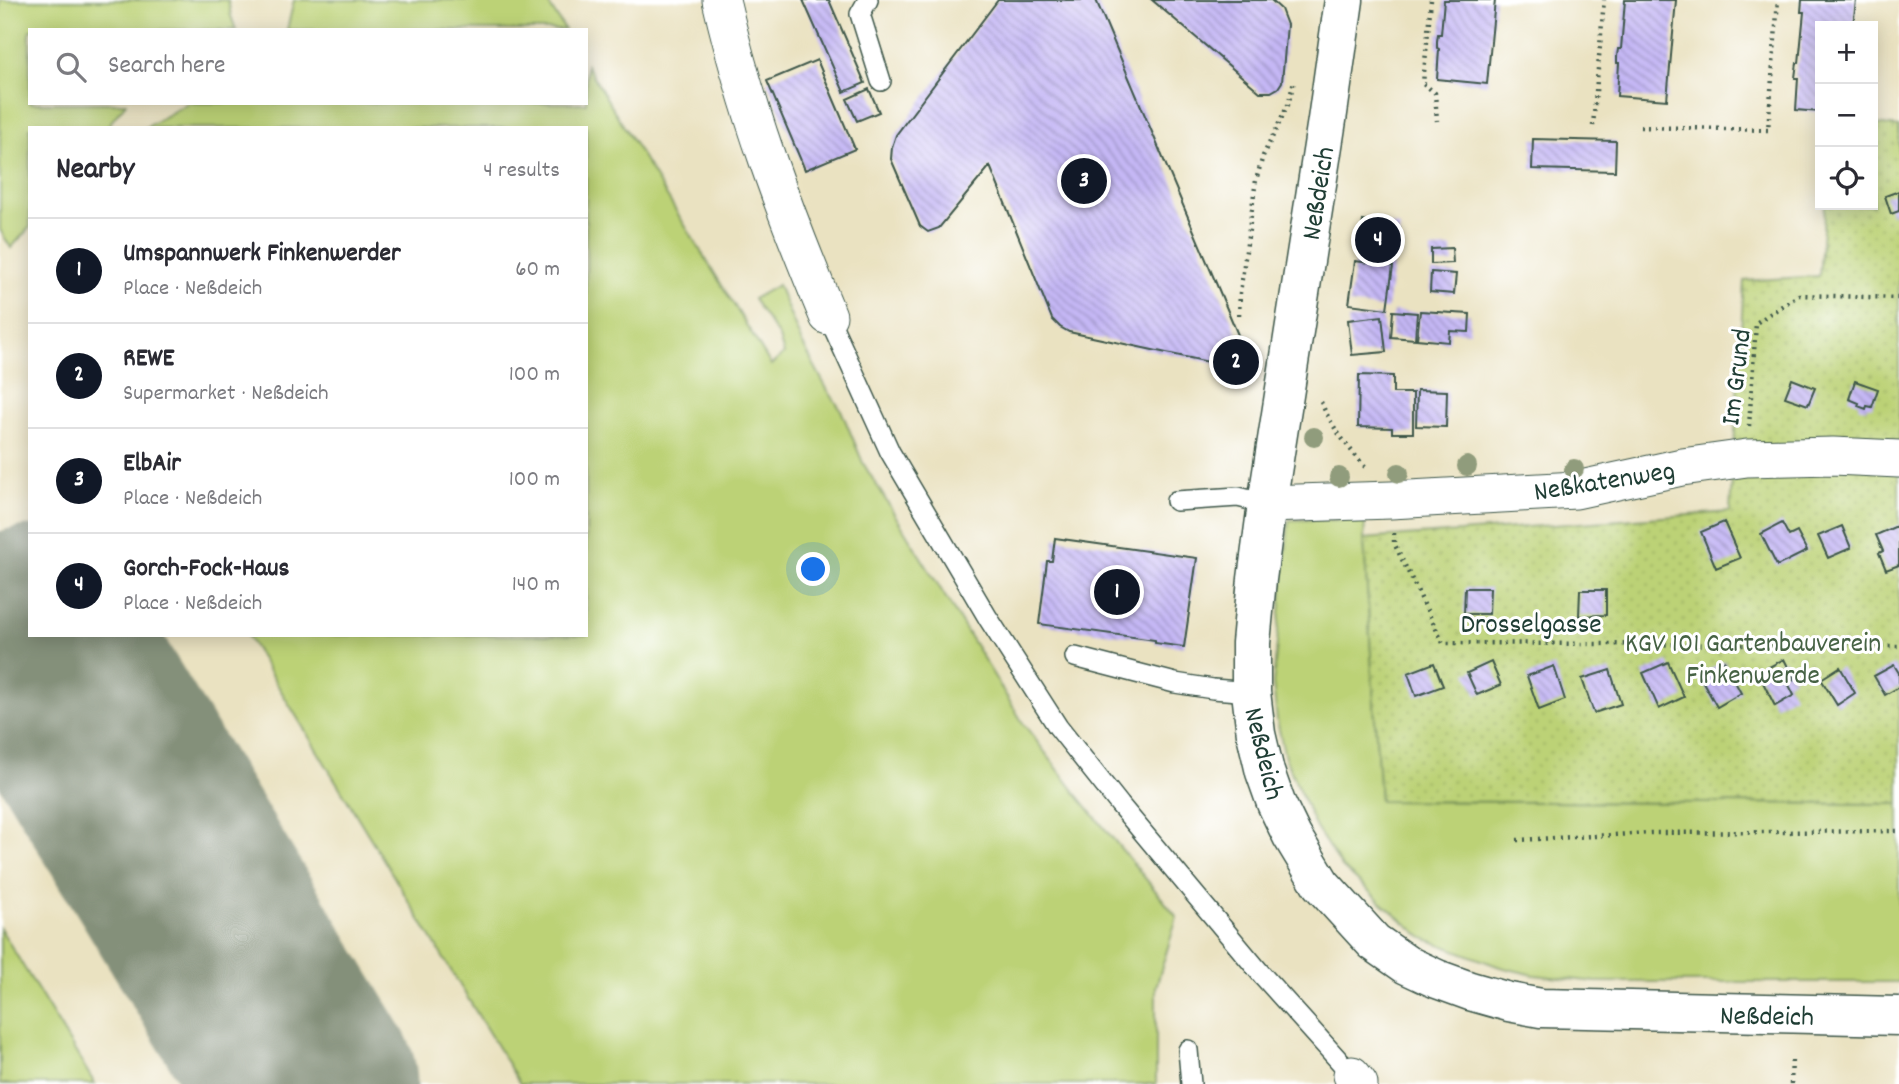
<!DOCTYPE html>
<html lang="en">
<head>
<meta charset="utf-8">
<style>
  body { margin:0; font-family:Dekko,sans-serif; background:#f2f2f3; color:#2b2b33 }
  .controls { position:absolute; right:21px; top:21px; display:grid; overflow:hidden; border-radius:0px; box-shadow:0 4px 18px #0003 }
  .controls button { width:63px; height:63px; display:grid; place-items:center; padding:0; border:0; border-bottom:2px solid #e1e1e2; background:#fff; color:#2b2b33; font:35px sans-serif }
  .you { position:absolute; left:814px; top:570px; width:24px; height:24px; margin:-18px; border:5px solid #fff; border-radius:50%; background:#1a73e8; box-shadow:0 0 0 10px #1a73e833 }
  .badge { display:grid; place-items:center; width:46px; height:46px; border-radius:50%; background:#111827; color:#fff; font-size:23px; font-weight:700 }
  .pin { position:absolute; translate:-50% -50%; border:4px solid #fff; box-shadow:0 2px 7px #0006 }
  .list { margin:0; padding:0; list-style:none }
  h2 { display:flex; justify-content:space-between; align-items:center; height:91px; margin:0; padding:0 28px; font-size:30px }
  h2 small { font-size:23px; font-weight:400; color:#7c7c81 }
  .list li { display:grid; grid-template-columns:46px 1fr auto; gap:21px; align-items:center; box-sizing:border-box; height:105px; padding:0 28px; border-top:2px solid #e1e1e2 }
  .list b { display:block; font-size:26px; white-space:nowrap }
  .list p { margin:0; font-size:23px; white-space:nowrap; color:#7c7c81 }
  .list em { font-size:23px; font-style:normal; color:#7c7c81 }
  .icon { flex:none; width:38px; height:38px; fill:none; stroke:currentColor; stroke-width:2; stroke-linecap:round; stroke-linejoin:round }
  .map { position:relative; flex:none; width:1899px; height:1084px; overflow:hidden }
  .search { position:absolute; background:#fff; box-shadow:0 4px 18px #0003; left:28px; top:28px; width:560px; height:77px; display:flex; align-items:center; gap:18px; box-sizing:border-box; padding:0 24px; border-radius:0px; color:#7c7c81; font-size:26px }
  .panel { position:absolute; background:#fff; box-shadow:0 4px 18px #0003; left:28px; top:126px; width:560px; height:511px; border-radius:0px }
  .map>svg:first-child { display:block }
</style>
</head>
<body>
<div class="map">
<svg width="1899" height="1084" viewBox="0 0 1899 1084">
  <defs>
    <pattern id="garden-dots" width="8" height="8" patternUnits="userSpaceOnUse" patternTransform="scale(1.75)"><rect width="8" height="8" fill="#bcd276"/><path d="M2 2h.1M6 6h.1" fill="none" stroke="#a1b567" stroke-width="1.8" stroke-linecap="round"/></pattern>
    <pattern id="building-back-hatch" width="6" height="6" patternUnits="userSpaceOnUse" patternTransform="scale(1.75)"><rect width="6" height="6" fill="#c5b7f5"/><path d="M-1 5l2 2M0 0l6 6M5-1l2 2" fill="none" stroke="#9f96c7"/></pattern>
  </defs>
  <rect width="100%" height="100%" fill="#fff"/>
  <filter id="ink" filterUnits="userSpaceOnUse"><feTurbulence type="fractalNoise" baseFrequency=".0143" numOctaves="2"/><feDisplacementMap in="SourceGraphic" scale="14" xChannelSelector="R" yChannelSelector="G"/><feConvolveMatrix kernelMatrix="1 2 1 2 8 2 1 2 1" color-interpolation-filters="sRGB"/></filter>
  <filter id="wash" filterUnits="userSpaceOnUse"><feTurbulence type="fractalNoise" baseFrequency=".00686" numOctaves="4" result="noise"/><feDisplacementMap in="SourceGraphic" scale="28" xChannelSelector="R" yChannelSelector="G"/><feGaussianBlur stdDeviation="1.57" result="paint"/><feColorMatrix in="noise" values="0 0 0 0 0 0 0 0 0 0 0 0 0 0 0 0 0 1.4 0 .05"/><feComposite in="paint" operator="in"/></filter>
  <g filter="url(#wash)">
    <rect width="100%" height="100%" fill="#eae2c1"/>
    <path fill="#bcd276" stroke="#6e8855" stroke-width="2" d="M 0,0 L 228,0 L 231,16 L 236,30 L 30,30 L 30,103 L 126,103 L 106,128 L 30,128 L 30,227 L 11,248 L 0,230 Z
      M 294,0 L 546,0 L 565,30 L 287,30 Z
      M 586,65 L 771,365 L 784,354 L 779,337 L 753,299 L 778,285 L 801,341 L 827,389 L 841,410 L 863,463 L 1023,723 L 1078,796 L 1177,917 L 1156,987 L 1156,1084 L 520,1084 L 247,635 L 586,635 L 586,128 L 145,128 L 188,103 L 586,103 Z
      M 1289,520 L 1365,520 L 1364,539 L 1380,801 L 1899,804 L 1899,982 L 1596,982 L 1534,975 L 1500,967 L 1423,938 L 1381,902 L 1342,867 L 1316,828 L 1285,758 L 1277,720 L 1273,684 Z
      M 0,928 L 95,1084 L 0,1084 Z"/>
    <path fill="url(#garden-dots)" stroke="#6e8855" stroke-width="2" d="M 1873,124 L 1899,127 L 1899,804 L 1380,801 L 1364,539 L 1730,512 L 1744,281 L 1819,276 L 1825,205 L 1873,205 Z"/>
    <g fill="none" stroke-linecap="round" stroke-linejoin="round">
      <path stroke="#84907a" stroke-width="219" d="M 35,635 L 308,1084"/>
    </g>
    <g id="blocks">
      <path fill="url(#building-back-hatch)" d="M 803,0 L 829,0 L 865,83 L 844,92 Z
        M 998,0 L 1096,0 L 1241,342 L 1240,355 L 1236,362 L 1227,366 L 1069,332 L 1060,327 L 1052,319 L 990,166 L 939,228 L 928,232 L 920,226 L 891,159 L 892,147 L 896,135 Z
        M 1152,0 L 1271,0 L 1281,9 L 1287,25 L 1282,82 L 1278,88 L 1271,92 L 1260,92 Z
        M 1444,0 L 1495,0 L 1487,84 L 1437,79 L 1439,49 L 1437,48 L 1437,41 L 1438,34 L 1441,34 Z
        M 1625,0 L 1676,0 L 1667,100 L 1617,96 L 1619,63 L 1617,63 L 1617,56 L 1618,49 L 1621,49 Z
        M 1802,0 L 1856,0 L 1853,26 L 1820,26 L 1820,112 L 1796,110 L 1798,78 L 1795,78 L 1796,70 L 1797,63 L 1799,63 L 1804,12 L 1801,12 Z
        M 817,60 L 855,149 L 805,170 L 767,81 Z
        M 869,89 L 879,112 L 857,121 L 847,99 Z
        M 1533,139 L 1616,141 L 1615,171 L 1532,169 Z
        M 1899,191 L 1899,211 L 1891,214 L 1885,196 Z
        M 1363,221 L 1400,227 L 1394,260 L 1358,254 Z
        M 1452,248 L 1453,263 L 1431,264 L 1431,249 Z
        M 1355,261 L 1393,266 L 1387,309 L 1349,304 Z
        M 1431,272 L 1456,274 L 1454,294 L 1430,292 Z
        M 1393,311 L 1417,313 L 1415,339 L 1391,337 Z
        M 1420,311 L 1470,314 L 1469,332 L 1450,331 L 1449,342 L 1417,339 Z
        M 1382,316 L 1386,352 L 1352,355 L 1348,320 Z
        M 1359,375 L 1393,376 L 1393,393 L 1413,393 L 1413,433 L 1392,433 L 1392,428 L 1358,427 Z
        M 1792,379 L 1815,388 L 1808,405 L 1785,397 Z
        M 1855,381 L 1878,389 L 1872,407 L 1867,406 L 1866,409 L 1858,406 L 1859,403 L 1849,399 Z
        M 1417,390 L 1447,391 L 1446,427 L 1416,426 Z
        M 1724,522 L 1740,558 L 1716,568 L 1701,532 Z
        M 1782,523 L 1789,536 L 1797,532 L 1807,551 L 1777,566 L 1761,534 Z
        M 1899,525 L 1899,565 L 1886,570 L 1879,553 L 1883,551 L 1876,535 Z
        M 1842,526 L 1851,548 L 1828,558 L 1818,536 Z
        M 1055,538 L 1197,558 L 1184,647 L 1155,643 L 1155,640 L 1039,624 L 1047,561 L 1052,561 Z
        M 1465,588 L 1490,588 L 1489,614 L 1464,614 Z
        M 1580,590 L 1606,590 L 1606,615 L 1579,616 Z
        M 1784,659 L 1794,679 L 1788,683 L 1794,695 L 1775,706 L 1758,673 Z
        M 1724,661 L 1741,693 L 1717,707 L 1699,675 Z
        M 1491,662 L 1501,685 L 1477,695 L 1467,673 Z
        M 1668,662 L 1684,697 L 1659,709 L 1643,673 Z
        M 1434,663 L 1443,686 L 1416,696 L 1408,673 Z
        M 1894,665 L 1899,673 L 1899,687 L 1885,695 L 1874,676 Z
        M 1554,666 L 1565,700 L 1539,710 L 1527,676 Z
        M 1840,667 L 1855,693 L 1837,705 L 1821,679 Z
        M 1610,670 L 1621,704 L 1594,713 L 1582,679 Z"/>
    </g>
  </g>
  <g filter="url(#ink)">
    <use href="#blocks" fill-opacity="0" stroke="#3d5649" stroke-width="2"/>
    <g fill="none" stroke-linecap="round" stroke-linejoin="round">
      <defs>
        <path id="service" d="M 868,0 L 860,14 L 881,81
          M 828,316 L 890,452 L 988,618 L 1058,727 L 1120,805 L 1263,976 L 1352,1075
          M 1176,501 L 1238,497 L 1267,504
          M 1075,657 L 1175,683 L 1213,689 L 1251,692
          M 1188,1050 L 1191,1084"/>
        <path id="minor" d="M 721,0 C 746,109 785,213 828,316
          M 1267,504 L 1391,500 L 1576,490 L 1682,467 L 1747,458 L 1833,456 L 1899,459
          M 1352,1075 L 1359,1084"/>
        <path id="tertiary" d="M 1344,0 L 1327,120 L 1267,504 L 1257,579 L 1251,643 L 1251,692 L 1256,734 L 1265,772 L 1276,803 L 1292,836 L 1321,884 L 1374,942 L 1407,965 L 1437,979 L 1470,991 L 1509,1002 L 1541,1008 L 1899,1016"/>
      </defs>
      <use href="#service" stroke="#3d5649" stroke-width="22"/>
      <use href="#minor" stroke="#3d5649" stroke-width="39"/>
      <use href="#tertiary" stroke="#3d5649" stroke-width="41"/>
      <path stroke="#3d5649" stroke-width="4.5" stroke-dasharray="2 5" stroke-linecap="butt" d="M 1431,0 L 1423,83 L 1435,93 L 1437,121
        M 1593,126 L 1604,0
        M 1640,127 L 1768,130 L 1778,0
        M 1239,315 L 1240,293 L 1256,180 L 1263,156 L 1288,105 L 1294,81
        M 1321,402 C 1331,426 1348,447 1365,467
        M 1749,426 L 1756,323 L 1799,295 L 1899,298
        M 1394,533 L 1394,543 L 1443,643 L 1899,646
        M 1517,840 L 1651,833 L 1899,831
        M 1791,1084 L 1792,1058"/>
      <use href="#service" stroke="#fff" stroke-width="19"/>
      <use href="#minor" stroke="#fff" stroke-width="37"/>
      <use href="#tertiary" stroke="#fff" stroke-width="38"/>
    </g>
    <g fill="#909c7c">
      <circle cx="1314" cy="437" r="10"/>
      <circle cx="1467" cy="466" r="10"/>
      <circle cx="1574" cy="469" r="10"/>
      <circle cx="1399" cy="473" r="10"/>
      <circle cx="1339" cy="477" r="10"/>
    </g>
  </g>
  <g text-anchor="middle" stroke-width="6" stroke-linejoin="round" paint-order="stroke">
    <g font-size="28" fill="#1f3d34" stroke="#fff">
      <text transform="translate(1316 193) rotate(-81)" y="10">Neßdeich</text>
      <text transform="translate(1734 377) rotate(-83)" y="10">Im Grund</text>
      <text transform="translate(1604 479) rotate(-9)" y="10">Neßkatenweg</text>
      <text x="1531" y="632">Drosselgasse</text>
      <text transform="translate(1266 753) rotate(76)" y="10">Neßdeich</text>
      <text transform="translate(1767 1014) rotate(1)" y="10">Neßdeich</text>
    </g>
    <g font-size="28" fill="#466244" stroke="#fff">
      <text x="1753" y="651">KGV 101 Gartenbauverein<tspan x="1753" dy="32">Finkenwerde</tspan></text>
    </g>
  </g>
</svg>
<div class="controls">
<button>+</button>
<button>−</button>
<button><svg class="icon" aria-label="locate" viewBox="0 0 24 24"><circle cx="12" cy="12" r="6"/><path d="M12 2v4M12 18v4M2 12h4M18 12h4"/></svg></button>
</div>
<div class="you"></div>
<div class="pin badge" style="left:1117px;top:592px">1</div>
<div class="pin badge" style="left:1236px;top:362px">2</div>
<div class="pin badge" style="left:1084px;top:181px">3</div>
<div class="pin badge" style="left:1378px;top:240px">4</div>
<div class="search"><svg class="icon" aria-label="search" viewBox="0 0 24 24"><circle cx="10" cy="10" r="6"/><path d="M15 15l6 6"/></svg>Search here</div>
<section class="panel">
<h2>Nearby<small>4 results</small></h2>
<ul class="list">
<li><span class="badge">1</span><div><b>Umspannwerk Finkenwerder</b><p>Place · Neßdeich</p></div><em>60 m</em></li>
<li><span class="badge">2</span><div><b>REWE</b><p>Supermarket · Neßdeich</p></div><em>100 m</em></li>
<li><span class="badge">3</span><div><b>ElbAir</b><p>Place · Neßdeich</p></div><em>100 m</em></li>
<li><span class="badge">4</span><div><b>Gorch-Fock-Haus</b><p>Place · Neßdeich</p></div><em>140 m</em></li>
</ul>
</section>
</div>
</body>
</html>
